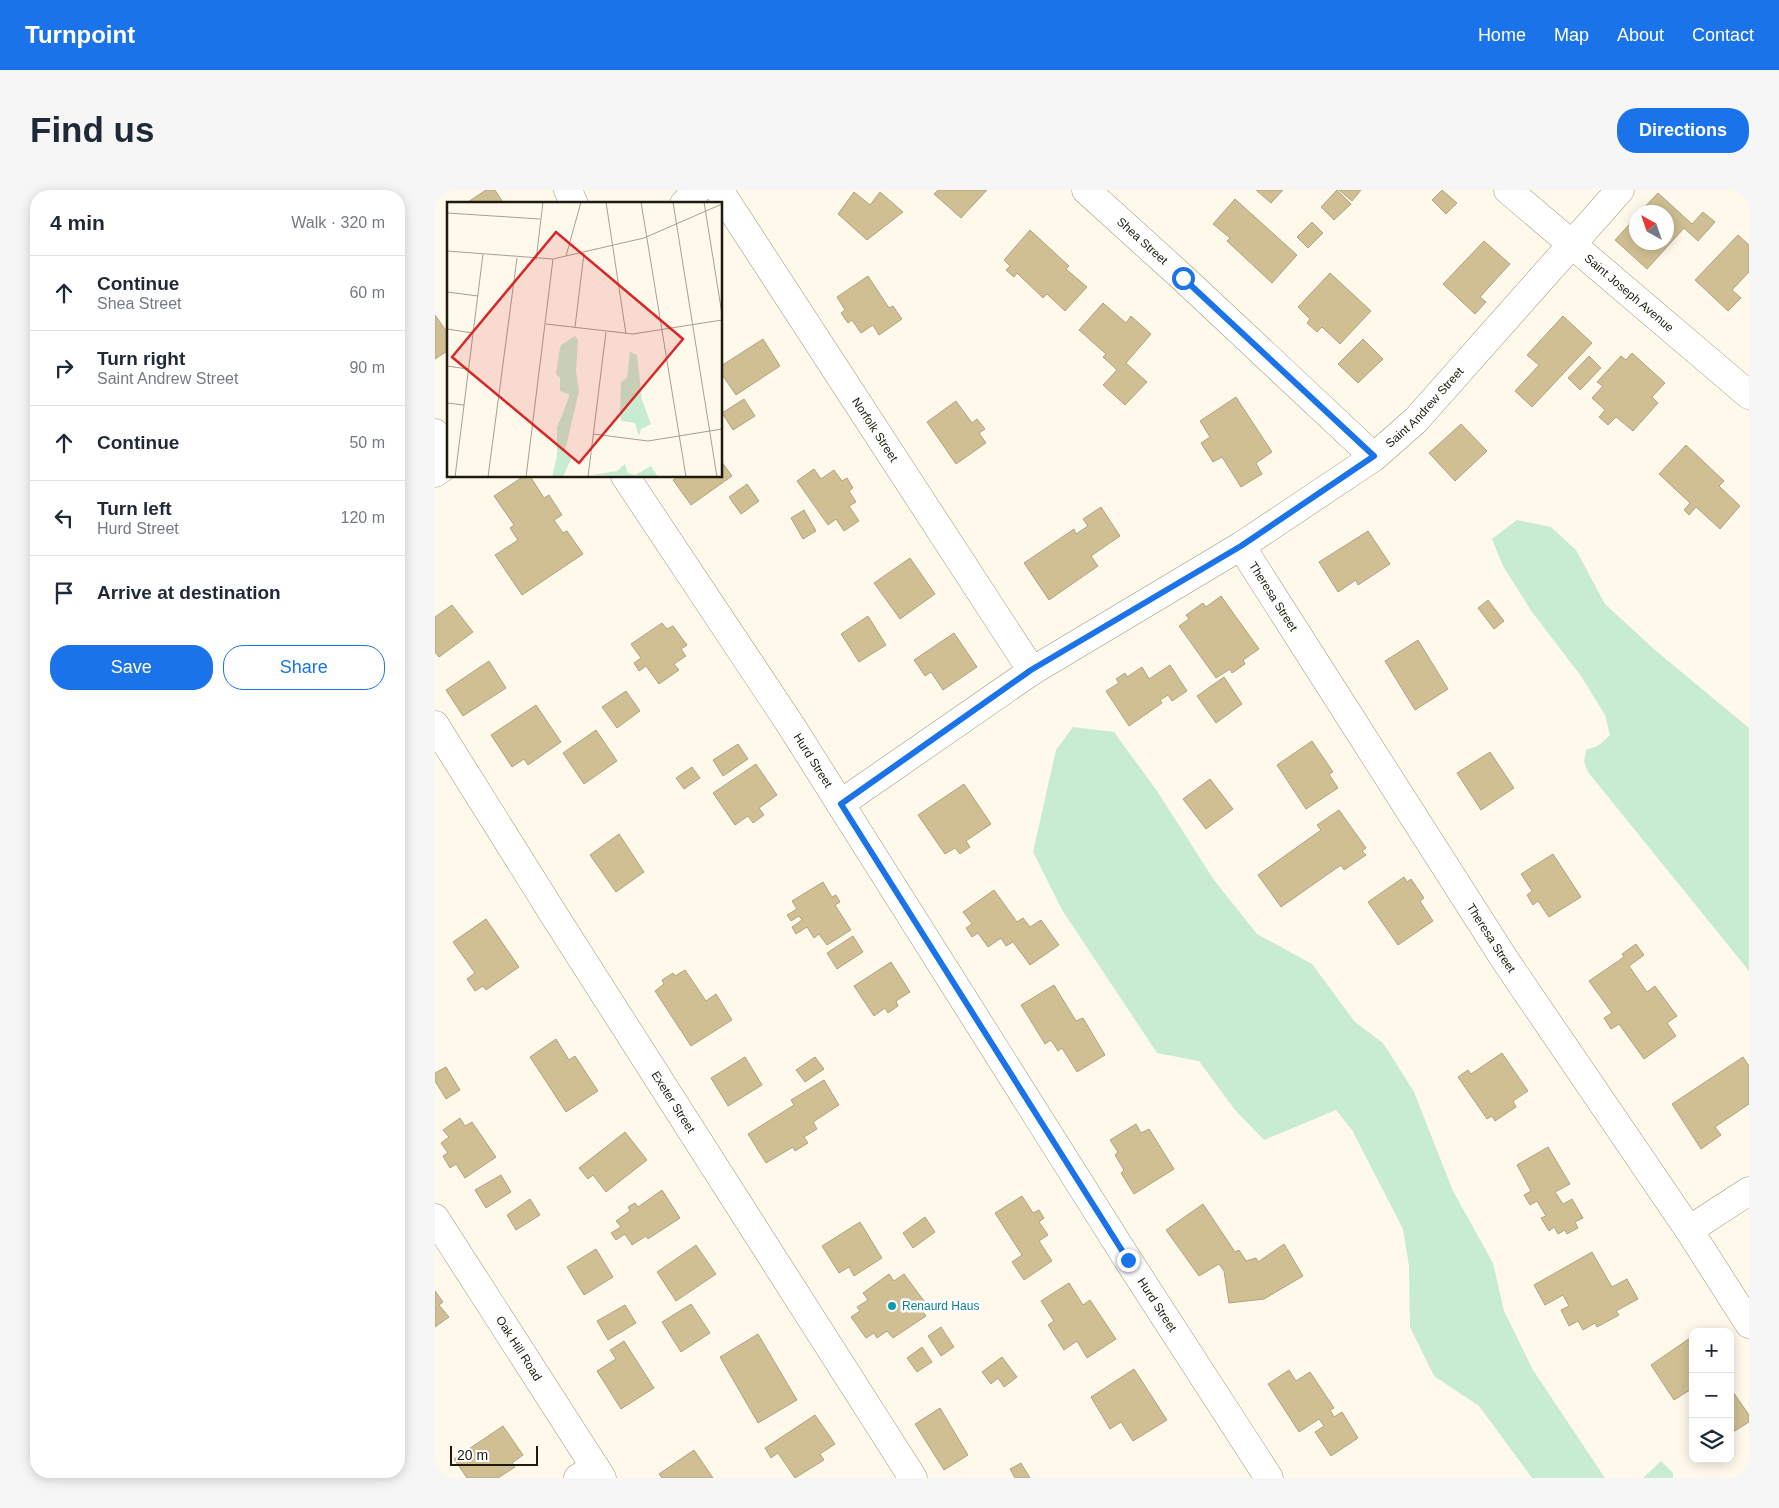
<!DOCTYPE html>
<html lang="en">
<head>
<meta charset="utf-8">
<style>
  body { margin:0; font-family:Arial,sans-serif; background:#f6f6f7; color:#1f2937 }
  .controls { position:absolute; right:15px; bottom:15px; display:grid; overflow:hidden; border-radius:10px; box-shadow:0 2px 12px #0003 }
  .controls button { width:45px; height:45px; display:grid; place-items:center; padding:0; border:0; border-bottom:1px solid #e0e1e3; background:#fff; color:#1f2937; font:25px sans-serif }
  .compass { position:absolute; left:1194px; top:15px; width:45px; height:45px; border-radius:50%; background:#fff; box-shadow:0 2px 12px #0003; rotate:320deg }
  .scale { position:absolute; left:15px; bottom:12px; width:88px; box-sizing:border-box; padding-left:5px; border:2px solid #1e1a0e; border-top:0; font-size:14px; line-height:18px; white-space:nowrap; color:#1e1a0e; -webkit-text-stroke:4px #fff; paint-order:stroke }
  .stop { position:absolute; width:15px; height:15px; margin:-11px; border:4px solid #1a73e8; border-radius:50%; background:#fff }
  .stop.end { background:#1a73e8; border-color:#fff; box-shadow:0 1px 5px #0008 }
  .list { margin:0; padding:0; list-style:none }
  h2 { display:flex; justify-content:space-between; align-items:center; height:65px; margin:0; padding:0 20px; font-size:21px }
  h2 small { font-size:16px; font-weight:400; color:#747a83 }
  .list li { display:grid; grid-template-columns:32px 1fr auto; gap:15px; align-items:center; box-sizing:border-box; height:75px; padding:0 20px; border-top:1px solid #e0e1e3 }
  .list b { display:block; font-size:19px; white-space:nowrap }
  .list p { margin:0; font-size:16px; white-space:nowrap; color:#747a83 }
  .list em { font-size:16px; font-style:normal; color:#747a83 }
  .actions { display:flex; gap:10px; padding:15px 20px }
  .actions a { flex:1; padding:11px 0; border:1px solid #1a73e8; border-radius:20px; text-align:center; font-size:18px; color:#1a73e8 }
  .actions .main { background:#1a73e8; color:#fff }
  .icon { flex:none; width:28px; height:28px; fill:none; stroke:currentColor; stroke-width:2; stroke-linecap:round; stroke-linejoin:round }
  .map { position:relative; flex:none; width:1314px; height:1288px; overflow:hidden; border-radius:20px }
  header { display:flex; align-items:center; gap:30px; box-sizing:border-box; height:70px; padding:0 25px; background:#1a73e8; color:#fff }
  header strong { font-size:24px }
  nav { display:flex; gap:28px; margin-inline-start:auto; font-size:18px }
  .intro { display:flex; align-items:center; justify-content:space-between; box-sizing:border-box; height:120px; padding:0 30px }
  h1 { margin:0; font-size:35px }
  .button { padding:12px 22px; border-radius:20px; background:#1a73e8; color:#fff; font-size:18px; font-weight:700 }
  main { display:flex; gap:30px; padding:0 30px }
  aside { flex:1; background:#fff; border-radius:20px; box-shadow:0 2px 12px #0003 }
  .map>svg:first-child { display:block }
</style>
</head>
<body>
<header>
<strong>Turnpoint</strong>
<nav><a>Home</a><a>Map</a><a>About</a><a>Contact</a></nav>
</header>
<div class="intro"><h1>Find us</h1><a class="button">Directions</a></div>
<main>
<aside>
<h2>4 min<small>Walk · 320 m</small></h2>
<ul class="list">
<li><svg class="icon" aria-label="ahead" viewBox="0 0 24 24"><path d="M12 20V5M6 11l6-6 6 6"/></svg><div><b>Continue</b><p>Shea Street</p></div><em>60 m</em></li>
<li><svg class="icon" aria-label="right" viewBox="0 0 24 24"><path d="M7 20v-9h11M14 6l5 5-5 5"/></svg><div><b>Turn right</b><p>Saint Andrew Street</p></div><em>90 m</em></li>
<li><svg class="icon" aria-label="ahead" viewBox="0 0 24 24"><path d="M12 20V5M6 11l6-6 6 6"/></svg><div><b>Continue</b></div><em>50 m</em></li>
<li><svg class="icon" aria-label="left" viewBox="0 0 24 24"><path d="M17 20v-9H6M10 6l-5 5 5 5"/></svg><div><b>Turn left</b><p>Hurd Street</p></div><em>120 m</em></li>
<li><svg class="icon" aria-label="arrive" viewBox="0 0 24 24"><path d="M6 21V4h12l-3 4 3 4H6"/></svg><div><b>Arrive at destination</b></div></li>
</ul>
<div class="actions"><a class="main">Save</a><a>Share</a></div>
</aside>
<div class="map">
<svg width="1314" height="1288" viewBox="0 0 1314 1288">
  <rect width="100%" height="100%" fill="#fef9eb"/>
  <path fill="#c7ecd1" d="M 1082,330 L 1116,337 L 1141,360 L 1170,414 L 1220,460 L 1314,538 L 1314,781 L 1153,582 L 1149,572 L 1151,560 L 1163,556 L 1175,545 L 1170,525 L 1146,486 L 1097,422 L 1068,376 L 1057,349 Z
    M 638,537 L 679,542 L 722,601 L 779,690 L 822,744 L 877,774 L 920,832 L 948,853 L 979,902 L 1018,1001 L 1058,1073 L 1069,1121 L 1098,1180 L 1170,1288 L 1097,1288 L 1044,1216 L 999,1186 L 975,1137 L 974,1076 L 968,1039 L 917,940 L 901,920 L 829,950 L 800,920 L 764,871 L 722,863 L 627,720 L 598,662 L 621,560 Z
    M 1226,1271 L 1238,1283 L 1238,1288 L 1208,1288 Z"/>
  <path fill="#cfbf93" stroke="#afa384" d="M 51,0 L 60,0 L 69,14 L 30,14 Z
    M 503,0 L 552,0 L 526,28 L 499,4 Z
    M 821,0 L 848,0 L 836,13 Z
    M 902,0 L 916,14 L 899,30 L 886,17 Z
    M 904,0 L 926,0 L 917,11 Z
    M 1007,0 L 1022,13 L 1011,24 L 997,10 Z
    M 419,2 L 435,15 L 445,2 L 468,22 L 432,50 L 403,24 Z
    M 1223,3 L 1257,34 L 1268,22 L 1280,32 L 1263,51 L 1249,38 L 1212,79 L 1180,50 L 1202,26 L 1202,52 L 1232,52 L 1232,22 L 1205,22 Z
    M 800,9 L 862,65 L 837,93 L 792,51 L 795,48 L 778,34 Z
    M 877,32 L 888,43 L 873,58 L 862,47 Z
    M 595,40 L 634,76 L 631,79 L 652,97 L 630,121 L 612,104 L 608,108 L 582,83 L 579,87 L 571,80 L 575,76 L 569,70 Z
    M 1303,45 L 1314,55 L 1314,82 L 1297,100 L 1306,108 L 1293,121 L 1260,90 Z
    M 1049,51 L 1075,74 L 1045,107 L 1051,112 L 1040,124 L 1008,94 Z
    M 895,83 L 936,121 L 905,154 L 887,137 L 882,142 L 872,133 L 875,129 L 863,117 Z
    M 433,86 L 454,118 L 458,116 L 467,129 L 444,145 L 438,135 L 426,143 L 417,130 L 413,133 L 406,123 L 410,120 L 402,107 Z
    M 668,113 L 691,133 L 696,126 L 716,144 L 691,173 L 712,192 L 690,215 L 668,195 L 682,180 L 668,167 L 671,164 L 644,140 Z
    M 0,125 L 14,145 L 14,160 L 0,169 Z
    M 1128,126 L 1157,153 L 1097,217 L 1080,201 L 1104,175 L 1092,165 Z
    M 328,149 L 345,176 L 301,205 L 286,183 L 286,176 Z
    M 928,149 L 948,169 L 923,193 L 903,174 Z
    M 1197,163 L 1230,193 L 1217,207 L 1223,213 L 1198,241 L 1181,227 L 1173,235 L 1164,227 L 1170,220 L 1157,208 L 1168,196 L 1162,192 L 1186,166 L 1191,170 Z
    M 1154,166 L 1166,178 L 1145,200 L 1133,188 Z
    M 801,207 L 837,262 L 821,273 L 827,284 L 806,297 L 787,267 L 778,272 L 766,253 L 775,247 L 765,231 Z
    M 309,209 L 320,226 L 298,240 L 287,223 Z
    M 521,211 L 537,233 L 542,229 L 550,239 L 544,243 L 551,253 L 521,274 L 492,232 Z
    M 1026,234 L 1052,261 L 1020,291 L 994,263 Z
    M 1251,255 L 1289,291 L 1284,296 L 1305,316 L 1285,339 L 1261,317 L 1254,325 L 1249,320 L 1255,313 L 1224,284 Z
    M 286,271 L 297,286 L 256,315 L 238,290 L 244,286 L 286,286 Z
    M 379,279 L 386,289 L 399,280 L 407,291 L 412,288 L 418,298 L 414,301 L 421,312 L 414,316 L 424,331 L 409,341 L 401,329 L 393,335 L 362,291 Z
    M 89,286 L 95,286 L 109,308 L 114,305 L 127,325 L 119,330 L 128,343 L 132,341 L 148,364 L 87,405 L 60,365 L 83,350 L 75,338 L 79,335 L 59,306 Z
    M 312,294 L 324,311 L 306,324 L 294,307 Z
    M 666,317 L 685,346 L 656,366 L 663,376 L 614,410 L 589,373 L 639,339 L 641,344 L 653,336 L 648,329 Z
    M 369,320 L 381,341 L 368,349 L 356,328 Z
    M 933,341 L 955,374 L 923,395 L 921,390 L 903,402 L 884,372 Z
    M 475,368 L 500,404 L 465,429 L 439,393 Z
    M 786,406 L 824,459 L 808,470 L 810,474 L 797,483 L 795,479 L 781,488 L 744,436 L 754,429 L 751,425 L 768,413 L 771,417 Z
    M 1053,410 L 1069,431 L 1059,439 L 1043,418 Z
    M 17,415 L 38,442 L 4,467 L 0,462 L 0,427 Z
    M 433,426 L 451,455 L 424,472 L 406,444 Z
    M 227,433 L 232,439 L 238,436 L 252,455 L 246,459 L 251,466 L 239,474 L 244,480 L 224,494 L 211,476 L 204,481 L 199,473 L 206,468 L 196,454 Z
    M 519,443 L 542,477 L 508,500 L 496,482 L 490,486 L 479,470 Z
    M 983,450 L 1013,499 L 980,520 L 950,471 Z
    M 54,471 L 71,498 L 28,526 L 11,500 Z
    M 735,475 L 752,501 L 737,511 L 733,505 L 725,510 L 727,513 L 694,536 L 671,501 L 684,493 L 681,489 L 690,483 L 692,487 L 707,477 L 714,489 Z
    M 789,487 L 807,514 L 781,533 L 762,506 Z
    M 191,501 L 205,521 L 182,538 L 167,517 Z
    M 101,515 L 126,552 L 93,575 L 89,569 L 77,577 L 56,545 Z
    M 161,540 L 182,571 L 149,594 L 128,563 Z
    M 877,551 L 898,582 L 894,584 L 903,598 L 871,619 L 842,575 Z
    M 303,554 L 313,569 L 288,586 L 278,570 Z
    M 1055,562 L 1079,598 L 1046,620 L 1022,583 Z
    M 321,574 L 342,605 L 324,618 L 329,625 L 318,633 L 313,626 L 300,635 L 278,603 Z
    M 257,577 L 265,588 L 249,599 L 241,588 Z
    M 775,589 L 798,619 L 771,639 L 748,609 Z
    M 529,594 L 556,634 L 531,651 L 535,657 L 525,664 L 520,658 L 510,664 L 483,625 Z
    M 904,620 L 931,658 L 927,661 L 931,665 L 909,680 L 906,675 L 846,717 L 823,685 L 886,640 L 882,635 Z
    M 184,644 L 209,682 L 181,702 L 155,665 Z
    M 1118,664 L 1146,707 L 1114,727 L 1103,711 L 1098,715 L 1092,705 L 1097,701 L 1086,684 Z
    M 969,687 L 972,692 L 976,689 L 989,708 L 985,711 L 998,731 L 963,755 L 933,712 Z
    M 388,692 L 397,707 L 401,705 L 405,712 L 400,715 L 416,740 L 392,755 L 384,744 L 379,748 L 372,737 L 361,744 L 357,737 L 367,730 L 364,726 L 356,731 L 352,725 L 362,719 L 357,711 Z
    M 559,700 L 582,732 L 588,728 L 595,737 L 606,730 L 624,755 L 595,775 L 578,752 L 571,756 L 566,748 L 553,757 L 543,743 L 537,747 L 531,738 L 537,734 L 528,722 Z
    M 51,729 L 84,777 L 51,800 L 48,796 L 40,801 L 32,789 L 40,783 L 18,752 Z
    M 418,746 L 428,762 L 402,779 L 392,763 Z
    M 1201,754 L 1209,765 L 1194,776 L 1212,802 L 1220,796 L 1242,826 L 1232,833 L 1241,846 L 1209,869 L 1184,834 L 1176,839 L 1169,828 L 1177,823 L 1154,791 L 1189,767 L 1187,764 Z
    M 456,772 L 475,802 L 461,811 L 463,816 L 453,823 L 450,818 L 439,826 L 419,796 Z
    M 250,780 L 271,811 L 281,804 L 297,830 L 256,856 L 220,801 L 229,794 L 227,790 L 238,783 L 240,786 Z
    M 619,795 L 641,831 L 648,828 L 670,865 L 642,882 L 627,858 L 623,861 L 616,850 L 610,854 L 586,815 Z
    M 121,849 L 134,870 L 140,866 L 163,901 L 131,922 L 95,867 Z
    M 1067,863 L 1093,901 L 1078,911 L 1081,917 L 1060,931 L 1057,926 L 1052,929 L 1023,887 L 1033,880 L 1036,884 Z
    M 310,867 L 327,895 L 293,916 L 276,888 Z
    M 380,867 L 389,879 L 370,892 L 361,880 Z
    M 1308,867 L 1314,876 L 1314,914 L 1280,937 L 1286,945 L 1266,959 L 1237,914 Z
    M 11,877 L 25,900 L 11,909 L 0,891 L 0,883 Z
    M 389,890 L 404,915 L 378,932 L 382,939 L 369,947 L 373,953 L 360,961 L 358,957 L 331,973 L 313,944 L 359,915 L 356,910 Z
    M 25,928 L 30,936 L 37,932 L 61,967 L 30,988 L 21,974 L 15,978 L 8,966 L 13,963 L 6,953 L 14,947 L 8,940 Z
    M 701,934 L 706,943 L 714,939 L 739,979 L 699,1004 L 686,983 L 689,980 L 680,965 L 683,962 L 675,950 Z
    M 190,942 L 212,970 L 171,1002 L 158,985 L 153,989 L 144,978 Z
    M 1113,957 L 1135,994 L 1120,1002 L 1128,1014 L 1137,1009 L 1148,1028 L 1140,1032 L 1143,1038 L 1132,1044 L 1130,1040 L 1123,1044 L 1119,1037 L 1114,1041 L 1106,1028 L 1111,1026 L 1102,1011 L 1095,1015 L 1089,1005 L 1096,1001 L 1082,975 Z
    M 66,985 L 76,1002 L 51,1018 L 40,1000 Z
    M 227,1000 L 245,1028 L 213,1049 L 211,1046 L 197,1055 L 190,1044 L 181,1050 L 176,1043 L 186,1037 L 181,1031 L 195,1021 L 193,1017 L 200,1013 L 203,1017 Z
    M 587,1006 L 598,1023 L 604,1020 L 609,1028 L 604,1032 L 613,1045 L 604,1051 L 617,1071 L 589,1090 L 577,1072 L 587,1065 L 560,1023 Z
    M 95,1009 L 105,1025 L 81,1040 L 72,1025 Z
    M 768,1014 L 800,1062 L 804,1060 L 811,1071 L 821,1068 L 823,1072 L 849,1054 L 868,1086 L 829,1109 L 794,1113 L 789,1081 L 784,1074 L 764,1086 L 731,1040 Z
    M 490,1027 L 500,1042 L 478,1058 L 468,1043 Z
    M 425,1032 L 447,1068 L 419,1086 L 414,1077 L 404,1083 L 387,1056 Z
    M 261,1055 L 281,1084 L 241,1111 L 222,1082 Z
    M 161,1059 L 178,1087 L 149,1105 L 132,1077 Z
    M 1157,1062 L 1177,1097 L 1192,1089 L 1203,1109 L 1181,1121 L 1184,1125 L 1162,1137 L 1160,1133 L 1148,1140 L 1143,1131 L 1134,1136 L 1126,1120 L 1134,1116 L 1128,1105 L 1110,1115 L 1099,1095 Z
    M 454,1084 L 459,1091 L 469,1084 L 492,1115 L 486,1119 L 491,1126 L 458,1148 L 452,1141 L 442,1148 L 439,1143 L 431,1148 L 416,1127 L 425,1121 L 422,1117 L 433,1110 L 428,1103 Z
    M 634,1093 L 648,1115 L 655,1110 L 681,1149 L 652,1168 L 642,1151 L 629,1160 L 613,1135 L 619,1131 L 606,1111 Z
    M 0,1101 L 8,1112 L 4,1115 L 14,1127 L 0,1137 Z
    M 256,1114 L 275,1143 L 246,1162 L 227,1132 Z
    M 190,1115 L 201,1133 L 173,1150 L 162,1131 Z
    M 506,1137 L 519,1157 L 506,1166 L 493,1146 Z
    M 323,1144 L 362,1210 L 323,1233 L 285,1167 Z
    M 1258,1146 L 1258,1198 L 1239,1210 L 1216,1175 Z
    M 189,1151 L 219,1198 L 186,1219 L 162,1181 L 181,1169 L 175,1160 Z
    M 487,1157 L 497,1172 L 482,1182 L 472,1168 Z
    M 567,1167 L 582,1187 L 569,1197 L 563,1188 L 556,1194 L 547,1182 Z
    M 699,1179 L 732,1230 L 698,1251 L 686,1232 L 675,1239 L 656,1207 Z
    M 854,1180 L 861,1191 L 875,1182 L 899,1218 L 895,1220 L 899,1227 L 907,1222 L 923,1248 L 896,1266 L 880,1242 L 889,1236 L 884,1229 L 864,1242 L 833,1194 Z
    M 1296,1199 L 1314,1225 L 1314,1232 L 1295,1244 Z
    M 505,1218 L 533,1265 L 509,1280 L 480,1234 Z
    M 380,1225 L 400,1254 L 385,1264 L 389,1270 L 360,1288 L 343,1263 L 336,1268 L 330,1258 Z
    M 68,1236 L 88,1265 L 77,1273 L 80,1277 L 63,1288 L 32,1288 L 19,1269 Z
    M 259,1260 L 278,1288 L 227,1288 L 224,1284 Z
    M 586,1273 L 595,1288 L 580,1288 L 575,1279 Z"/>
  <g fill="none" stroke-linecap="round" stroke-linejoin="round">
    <defs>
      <g id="minor">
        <path id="s1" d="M 284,0 L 597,481"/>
        <path id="s2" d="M 651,0 L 748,88 L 939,267"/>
        <path d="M 0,243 L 14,263"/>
        <path id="s3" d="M 190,286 L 355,534 L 693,1070 L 834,1288"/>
        <path id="s4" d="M 806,356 L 1070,770 L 1254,1040 L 1314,1134"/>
        <path id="s5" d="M 0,535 L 119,725 L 478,1288"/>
        <path id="s6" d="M 405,614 L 597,481 L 806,356 L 939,267 L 981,230 L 1185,0"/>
        <path d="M 1254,1040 L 1314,1001"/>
        <path d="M 143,1288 L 160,1277"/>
      </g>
      <g id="tertiary">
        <path d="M 133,0 L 139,14"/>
        <path id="s7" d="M 1073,0 L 1314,205"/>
        <path d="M 249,14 L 262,0"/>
        <path d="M 0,283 L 14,273"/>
        <path id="s8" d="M 0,1028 L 167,1288"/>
      </g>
    </defs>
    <use href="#minor" stroke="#a09576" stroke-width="29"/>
    <use href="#tertiary" stroke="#a09576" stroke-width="29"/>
    <use href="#minor" stroke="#fff" stroke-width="28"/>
    <use href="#tertiary" stroke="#fff" stroke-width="28"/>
  </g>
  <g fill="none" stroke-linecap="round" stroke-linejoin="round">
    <path stroke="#1a73e8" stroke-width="6" d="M 693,1070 L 406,614 L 596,480 L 806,356 L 939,266 L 748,88"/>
  </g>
  <circle fill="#0f9aa8" stroke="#fff" stroke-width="2" cx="457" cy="1116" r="5"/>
  <g text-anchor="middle" stroke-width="5" stroke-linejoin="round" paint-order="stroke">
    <g font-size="12" fill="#1e1a0e" stroke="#fff">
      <text dy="4" stroke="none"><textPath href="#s2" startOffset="76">Shea Street</textPath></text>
      <text dy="4" stroke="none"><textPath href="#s7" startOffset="159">Saint Joseph Avenue</textPath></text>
      <text dy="4" stroke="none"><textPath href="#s6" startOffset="708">Saint Andrew Street</textPath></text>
      <text dy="4" stroke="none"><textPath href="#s1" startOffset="286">Norfolk Street</textPath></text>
      <text dy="4" stroke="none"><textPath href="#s4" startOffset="60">Theresa Street</textPath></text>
      <text dy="4" stroke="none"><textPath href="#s3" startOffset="341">Hurd Street</textPath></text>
      <text dy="4" stroke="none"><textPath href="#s4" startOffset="465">Theresa Street</textPath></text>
      <text dy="4" stroke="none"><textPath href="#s5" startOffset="446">Exeter Street</textPath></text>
      <text dy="4" stroke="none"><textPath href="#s3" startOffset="985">Hurd Street</textPath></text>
      <text dy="4" stroke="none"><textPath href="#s8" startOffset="155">Oak Hill Road</textPath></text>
    </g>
    <g font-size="12" fill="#0d838f" stroke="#fff" text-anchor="start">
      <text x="467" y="1120">Renaurd Haus</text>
    </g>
  </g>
  <g transform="translate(12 12)">
    <rect width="275" height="275" fill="#fef9eb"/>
    <path d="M 128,134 L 131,138 L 129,169 L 132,189 L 118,249 L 125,255 L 116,275 L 105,275 L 110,254 L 110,226 L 122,195 L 122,192 L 113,189 L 113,176 L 109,172 L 112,151 L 114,143 ZM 183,150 L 190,153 L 195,198 L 204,222 L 194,227 L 192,234 L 188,221 L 175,219 L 173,215 L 174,180 L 180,176 ZM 178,262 L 181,271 L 188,273 L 204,264 L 211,275 L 145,273 L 170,269 Z" fill="#c7ecd1"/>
    <path fill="none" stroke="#a4a093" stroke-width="1" d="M 159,0 L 179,132M 194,0 L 239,275M 226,0 L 270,275M 257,0 L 275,112M 0,11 L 93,17M 0,49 L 106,57 L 197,36 L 275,2M 119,54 L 134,0M 89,58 L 96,0M 0,90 L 31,94M 99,122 L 186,132 L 275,118M 128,125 L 137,51M 0,127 L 26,131M 0,164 L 21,167M 0,201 L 17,203M 146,232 L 201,239 L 275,227M 8,275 L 36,52M 41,275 L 70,56M 79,275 L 106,57M 141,275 L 159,130"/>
    <path fill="#d62828" fill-opacity="0.15" stroke="#d62828" stroke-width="2.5" d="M 109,30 L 236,137 L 132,261 L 5,155 Z"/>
    <rect width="275" height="275" fill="none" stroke="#1e1a0e" stroke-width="2.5"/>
  </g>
</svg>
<div class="controls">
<button>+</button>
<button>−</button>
<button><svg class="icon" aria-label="layers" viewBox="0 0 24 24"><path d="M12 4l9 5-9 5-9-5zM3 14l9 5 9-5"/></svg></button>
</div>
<svg class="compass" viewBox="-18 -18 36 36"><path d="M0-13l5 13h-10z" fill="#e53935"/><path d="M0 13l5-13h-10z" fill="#747a83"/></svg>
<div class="scale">20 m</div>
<div class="stop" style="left:748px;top:88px"></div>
<div class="stop end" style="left:693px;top:1070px"></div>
</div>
</main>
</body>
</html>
